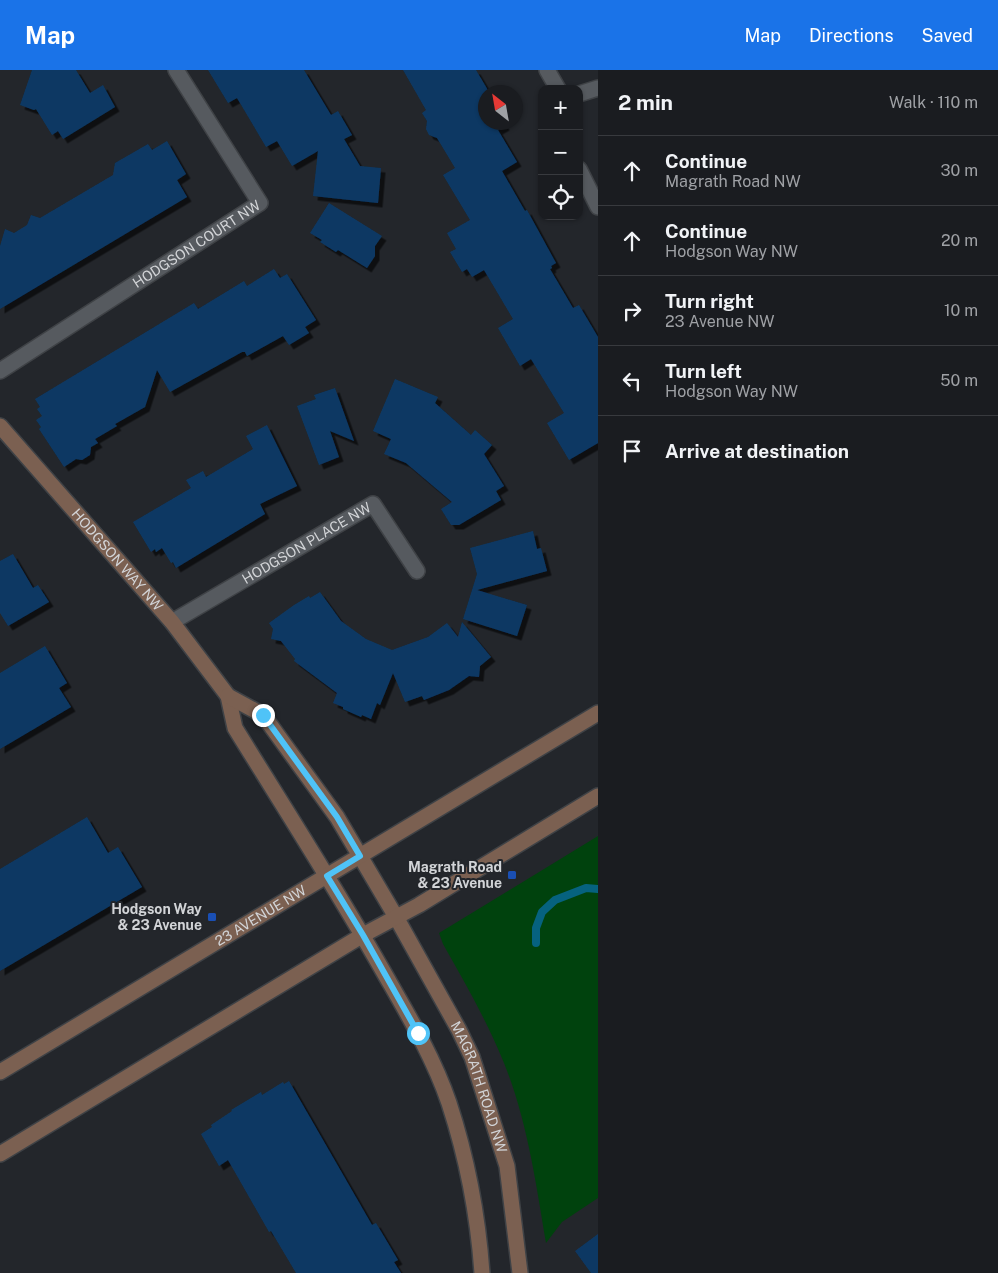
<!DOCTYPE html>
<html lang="en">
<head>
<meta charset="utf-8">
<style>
  body { margin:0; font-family:"Public Sans",sans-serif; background:#27292d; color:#f1f3f6 }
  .controls { position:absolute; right:15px; top:15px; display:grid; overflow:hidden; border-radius:10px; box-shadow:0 1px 4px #0004 }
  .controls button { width:45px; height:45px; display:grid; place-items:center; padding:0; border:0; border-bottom:1px solid #383a3e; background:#1a1c20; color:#f1f3f6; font:25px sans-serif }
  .compass { position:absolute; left:478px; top:15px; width:45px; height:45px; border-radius:50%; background:#1a1c20; box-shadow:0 1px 4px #0004; rotate:329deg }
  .stop { position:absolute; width:15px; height:15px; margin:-11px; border:4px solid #4fc3f7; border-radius:50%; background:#fff }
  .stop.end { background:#4fc3f7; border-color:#fff; box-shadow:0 1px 5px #0008 }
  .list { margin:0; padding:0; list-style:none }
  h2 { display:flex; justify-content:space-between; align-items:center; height:65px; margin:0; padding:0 20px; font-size:21px }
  h2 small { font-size:16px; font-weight:400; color:#9fa1a5 }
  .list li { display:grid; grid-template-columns:32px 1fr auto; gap:15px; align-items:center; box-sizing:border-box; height:70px; padding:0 20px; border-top:1px solid #383a3e }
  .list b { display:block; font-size:19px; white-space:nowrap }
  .list p { margin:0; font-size:16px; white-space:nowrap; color:#9fa1a5 }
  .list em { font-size:16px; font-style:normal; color:#9fa1a5 }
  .icon { flex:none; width:28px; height:28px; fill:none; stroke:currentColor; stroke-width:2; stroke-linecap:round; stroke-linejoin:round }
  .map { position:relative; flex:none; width:598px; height:1203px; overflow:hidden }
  header { display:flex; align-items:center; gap:30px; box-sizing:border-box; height:70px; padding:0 25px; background:#1a73e8; color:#fff }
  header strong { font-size:24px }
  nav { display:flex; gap:28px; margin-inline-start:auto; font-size:18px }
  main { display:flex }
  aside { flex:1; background:#1a1c20 }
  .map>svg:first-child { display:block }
</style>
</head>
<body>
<header>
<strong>Map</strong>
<nav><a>Map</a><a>Directions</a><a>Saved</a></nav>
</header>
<main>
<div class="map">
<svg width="598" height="1203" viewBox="0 0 598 1203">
  <defs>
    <filter id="shadow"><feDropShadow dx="4.5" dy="4.5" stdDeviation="0" flood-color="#0009"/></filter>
  </defs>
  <rect width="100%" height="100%" fill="#23262b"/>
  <path fill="#00420d" d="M 598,766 L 598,1128 L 562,1152 L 546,1173 C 536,1113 527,1050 504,993 C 487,951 465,913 443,874 L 439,863 Z"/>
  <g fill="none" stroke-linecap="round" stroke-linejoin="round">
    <path stroke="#06627f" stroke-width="8" d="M 536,873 L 536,858 L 542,842 L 555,830 L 586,818 L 598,819"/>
  </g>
  <path fill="#0c3863" filter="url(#shadow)" d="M 32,0 L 76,0 L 90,23 L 103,15 L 115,37 L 63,69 L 58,61 L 52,65 L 36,39 L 34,40 L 20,35 Z
    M 208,0 L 304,0 L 331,45 L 338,41 L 352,65 L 344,69 L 360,96 L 381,98 L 378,133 L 313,126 L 318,81 L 292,96 L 277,71 L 266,77 L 237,28 L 228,33 Z
    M 403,0 L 476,0 L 489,22 L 486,22 L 486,52 L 503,52 L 505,56 L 498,60 L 517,92 L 502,101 L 525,141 L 527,140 L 556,193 L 551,196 L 552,198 L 550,199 L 573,238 L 579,235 L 598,267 L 598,373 L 569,390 L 547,353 L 564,343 L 531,289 L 520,296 L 498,258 L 513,249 L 484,200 L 472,207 L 467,199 L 462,202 L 450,182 L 456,179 L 447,163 L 470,150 L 443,105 L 455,98 L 437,68 L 429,65 L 426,59 L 427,51 L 422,43 L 426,40 Z
    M 167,71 L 186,104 L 177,110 L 187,127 L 0,239 L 0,176 L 5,159 L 14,163 L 27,155 L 31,145 L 40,148 L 113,105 L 115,93 L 148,74 L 152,80 Z
    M 329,133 L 382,166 L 375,176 L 375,186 L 367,198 L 338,180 L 336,182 L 320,172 L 322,170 L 310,163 Z
    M 274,199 L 280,208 L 287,204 L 316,250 L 305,257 L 309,263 L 289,275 L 283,266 L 247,286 L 245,282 L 242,282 L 170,322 L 157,300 L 145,337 L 115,354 L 117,356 L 95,369 L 98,373 L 91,377 L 90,385 L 82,390 L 76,389 L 64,397 L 39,359 L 41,357 L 36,350 L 42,346 L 37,339 L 40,337 L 35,329 L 194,233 L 198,239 L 244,211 L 247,216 Z
    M 395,309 L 438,327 L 435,333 L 471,365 L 475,360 L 492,375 L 484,384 L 504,416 L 496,421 L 501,430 L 459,455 L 451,455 L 441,439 L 452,432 L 406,393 L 384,384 L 391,369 L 373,361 Z
    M 335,318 L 354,371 L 330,361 L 339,387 L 319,395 L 297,336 L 316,329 L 314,325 Z
    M 267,355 L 297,416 L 260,434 L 265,444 L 176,498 L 173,492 L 171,493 L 162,478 L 156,482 L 155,479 L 151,482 L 133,452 L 191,418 L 186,410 L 203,401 L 206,407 L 253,379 L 246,366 Z
    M 533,461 L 537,479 L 541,478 L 547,501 L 477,520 L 527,535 L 517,566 L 463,549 L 477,504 L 470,478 Z
    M 13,484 L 33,518 L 38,515 L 49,532 L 8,556 L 0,543 L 0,491 Z
    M 320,522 L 341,551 L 366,569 L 392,580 L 428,567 L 447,553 L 458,567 L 462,552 L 491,587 L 480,596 L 479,607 L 469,606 L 449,620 L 424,630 L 422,626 L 405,632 L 393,603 L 380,635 L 377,633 L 371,649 L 362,645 L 361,647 L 343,639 L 343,637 L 333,633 L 337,623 L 294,591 L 295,589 L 281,571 L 271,569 L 273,559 L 269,553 L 294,535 L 309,526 L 310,528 Z
    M 45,576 L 67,613 L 59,618 L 71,637 L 0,679 L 0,603 Z
    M 87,747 L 108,783 L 118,777 L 142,817 L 0,901 L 0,799 Z
    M 289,1011 L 372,1155 L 376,1153 L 398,1190 L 394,1192 L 401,1203 L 296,1203 L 271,1161 L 269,1162 L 228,1090 L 219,1096 L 201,1064 L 212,1057 L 211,1055 L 232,1041 L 231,1040 L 261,1022 L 262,1025 L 283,1012 L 284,1014 Z
    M 598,1164 L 598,1203 L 591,1203 L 575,1181 Z"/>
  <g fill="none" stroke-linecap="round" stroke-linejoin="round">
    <defs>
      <g id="street">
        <path d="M 547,0 L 558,19"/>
        <path d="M 579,24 L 598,18"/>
        <path d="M 579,99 L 598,137"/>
        <path id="s1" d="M 0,301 L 260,133 L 176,0"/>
        <path id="s2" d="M 172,552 L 373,434 L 417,501"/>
      </g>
      <g id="secondary">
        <path id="s3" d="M 0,356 L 172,552 L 228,626 L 235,658 C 285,739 336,818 383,901 C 407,943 433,986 449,1033 C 467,1088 478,1146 482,1203"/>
        <path id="s4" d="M 228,626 L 263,645 L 337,747 L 396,847 L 459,960 L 472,987 L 507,1096 L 520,1203"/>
        <path id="s5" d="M 0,1002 L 598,643"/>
        <path d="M 0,1084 L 363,865 L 419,835 L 598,726"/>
      </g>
    </defs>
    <use href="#street" stroke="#3f4246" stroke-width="18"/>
    <use href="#secondary" stroke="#3f4246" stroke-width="18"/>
    <use href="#street" stroke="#565a5f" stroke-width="15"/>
    <use href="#secondary" stroke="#7b6051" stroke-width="15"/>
  </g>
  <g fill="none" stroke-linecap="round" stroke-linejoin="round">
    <path stroke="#4fc3f7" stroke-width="6" d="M 263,645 L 337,747 L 360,786 L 327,806 L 363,865 L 418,963"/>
  </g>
  <g fill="#1a4fb4" stroke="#23262b" stroke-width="2">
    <rect x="507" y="800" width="10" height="10" rx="2.5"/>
    <rect x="207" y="842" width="10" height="10" rx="2.5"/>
  </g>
  <g text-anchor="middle" stroke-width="4" stroke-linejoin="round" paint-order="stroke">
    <g font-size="14" fill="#d2d4d7" stroke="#23262b">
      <text dy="5" stroke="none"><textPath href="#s1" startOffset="234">HODGSON COURT NW</textPath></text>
      <text dy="5" stroke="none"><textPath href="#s2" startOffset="156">HODGSON PLACE NW</textPath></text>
      <text dy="5" stroke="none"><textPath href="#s3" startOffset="178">HODGSON WAY NW</textPath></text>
      <text dy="5" stroke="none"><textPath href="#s5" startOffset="304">23 AVENUE NW</textPath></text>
      <text dy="5" stroke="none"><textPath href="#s4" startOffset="472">MAGRATH ROAD NW</textPath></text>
    </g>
    <g font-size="14" font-weight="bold" fill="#d2d4d7" stroke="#23262b" text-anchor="end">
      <text x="502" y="802">Magrath Road<tspan x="502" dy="16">&amp; 23 Avenue</tspan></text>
      <text x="202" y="844">Hodgson Way<tspan x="202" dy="16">&amp; 23 Avenue</tspan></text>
    </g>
  </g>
</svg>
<div class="controls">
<button>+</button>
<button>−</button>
<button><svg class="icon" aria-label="locate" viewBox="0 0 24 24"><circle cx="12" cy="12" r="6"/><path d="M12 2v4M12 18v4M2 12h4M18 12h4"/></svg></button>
</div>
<svg class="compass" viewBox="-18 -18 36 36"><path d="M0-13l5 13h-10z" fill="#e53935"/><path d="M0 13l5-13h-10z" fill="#9fa1a5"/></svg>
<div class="stop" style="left:418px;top:963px"></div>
<div class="stop end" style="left:263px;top:645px"></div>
</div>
<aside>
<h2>2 min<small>Walk · 110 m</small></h2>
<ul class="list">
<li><svg class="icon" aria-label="ahead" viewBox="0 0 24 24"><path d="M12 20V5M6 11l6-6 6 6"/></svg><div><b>Continue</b><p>Magrath Road NW</p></div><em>30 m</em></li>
<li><svg class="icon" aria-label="ahead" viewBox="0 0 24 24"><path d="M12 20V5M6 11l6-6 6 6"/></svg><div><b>Continue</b><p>Hodgson Way NW</p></div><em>20 m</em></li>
<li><svg class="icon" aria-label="right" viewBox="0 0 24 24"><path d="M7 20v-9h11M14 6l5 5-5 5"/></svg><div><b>Turn right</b><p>23 Avenue NW</p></div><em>10 m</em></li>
<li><svg class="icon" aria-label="left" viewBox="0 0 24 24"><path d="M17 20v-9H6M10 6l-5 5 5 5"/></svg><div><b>Turn left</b><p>Hodgson Way NW</p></div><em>50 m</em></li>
<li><svg class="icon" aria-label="arrive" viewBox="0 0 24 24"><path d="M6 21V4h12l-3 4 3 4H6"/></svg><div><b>Arrive at destination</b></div></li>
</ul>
</aside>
</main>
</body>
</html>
